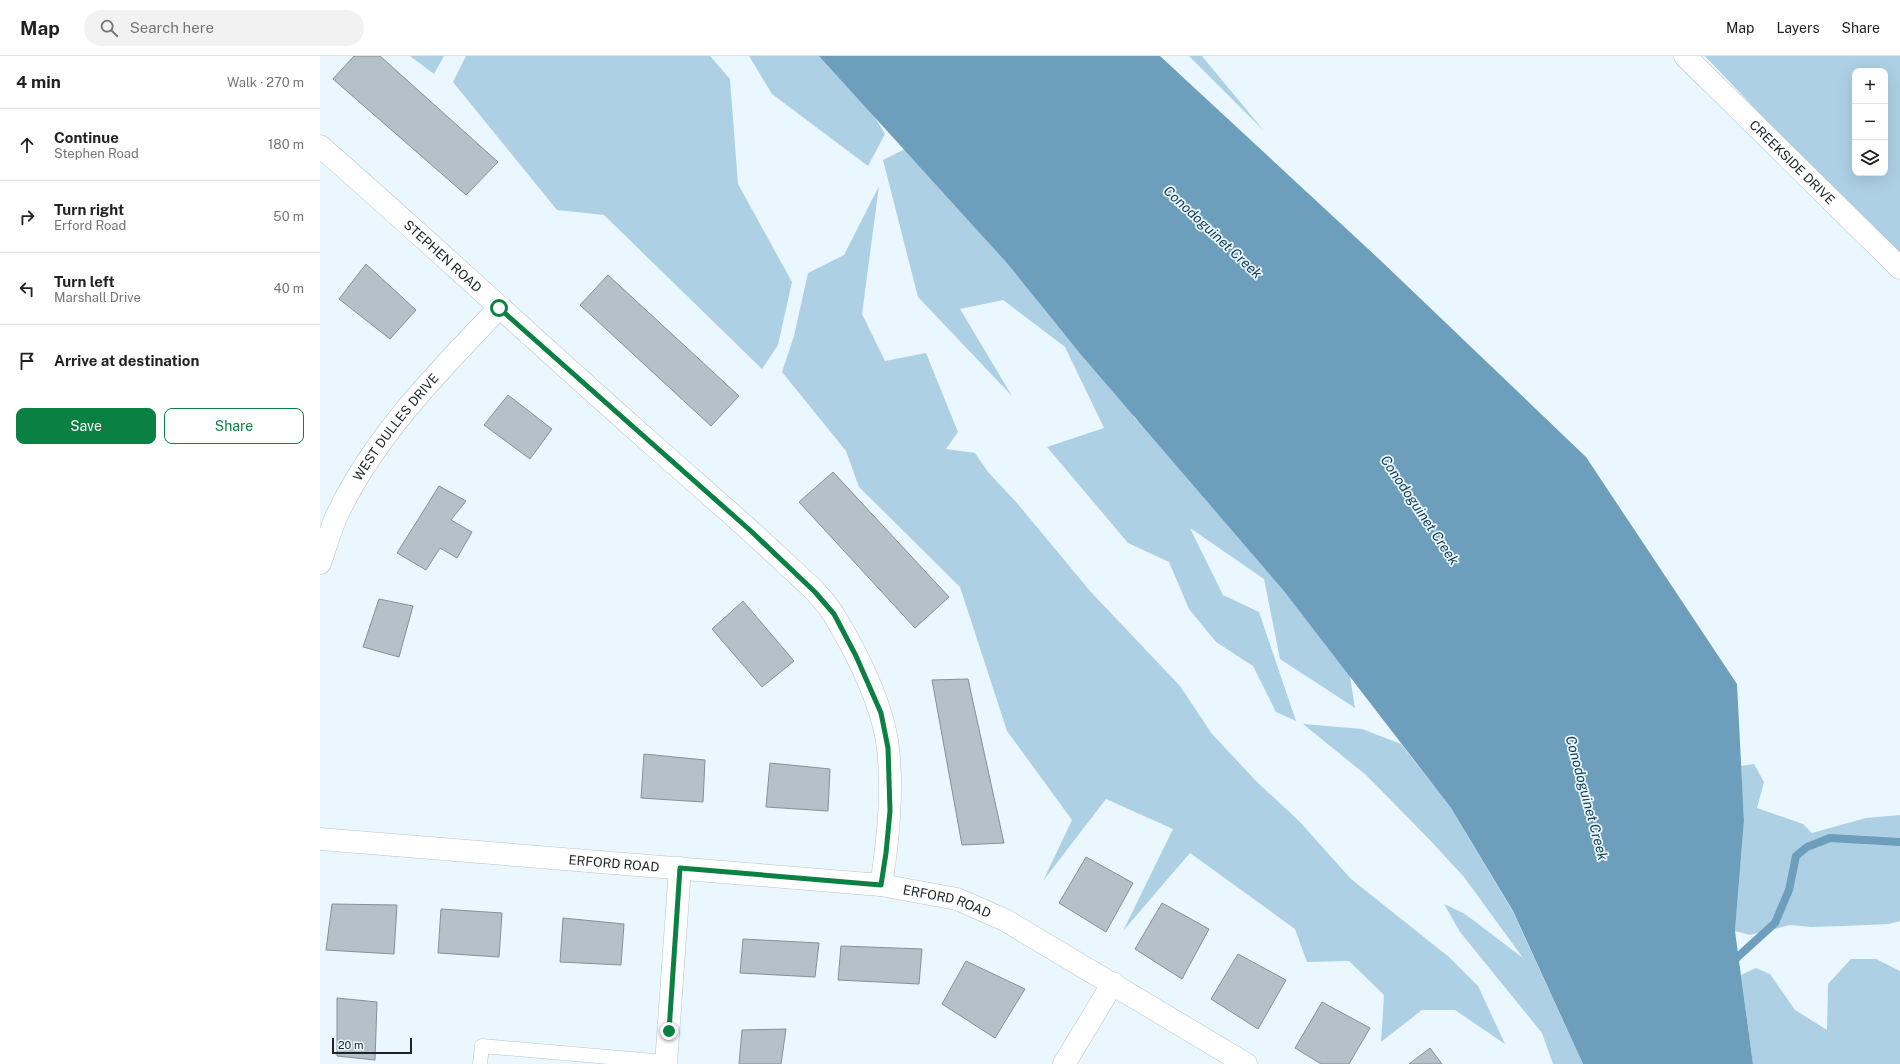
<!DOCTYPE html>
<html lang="en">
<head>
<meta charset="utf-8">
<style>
  body { margin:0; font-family:"Public Sans",sans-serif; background:#f2f2f2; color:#202124 }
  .controls { position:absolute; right:12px; top:12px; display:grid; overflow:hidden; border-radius:8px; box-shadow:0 4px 16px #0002 }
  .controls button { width:36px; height:36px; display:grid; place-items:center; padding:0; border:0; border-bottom:1px solid #e0e0e0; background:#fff; color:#202124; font:20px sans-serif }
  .scale { position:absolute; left:12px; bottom:10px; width:80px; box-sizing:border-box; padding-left:4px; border:2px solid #1d2224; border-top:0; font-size:11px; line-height:14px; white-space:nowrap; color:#1d2224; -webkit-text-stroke:3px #eaf7ff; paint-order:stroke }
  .stop { position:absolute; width:12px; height:12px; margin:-9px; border:3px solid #0b8043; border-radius:50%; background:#fff }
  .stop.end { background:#0b8043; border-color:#fff; box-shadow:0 1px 4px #0008 }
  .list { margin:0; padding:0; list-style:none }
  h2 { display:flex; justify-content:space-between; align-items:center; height:52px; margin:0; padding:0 16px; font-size:17px }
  h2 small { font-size:13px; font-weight:400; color:#757577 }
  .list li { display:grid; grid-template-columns:26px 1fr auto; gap:12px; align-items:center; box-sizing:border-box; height:72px; padding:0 16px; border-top:1px solid #e0e0e0 }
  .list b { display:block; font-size:15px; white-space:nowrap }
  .list p { margin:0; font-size:13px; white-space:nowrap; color:#757577 }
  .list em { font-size:13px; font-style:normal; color:#757577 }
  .actions { display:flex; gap:8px; padding:12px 16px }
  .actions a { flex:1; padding:9px 0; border:1px solid #0b8043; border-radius:8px; text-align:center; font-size:14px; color:#0b8043 }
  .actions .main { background:#0b8043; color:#fff }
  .icon { flex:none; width:22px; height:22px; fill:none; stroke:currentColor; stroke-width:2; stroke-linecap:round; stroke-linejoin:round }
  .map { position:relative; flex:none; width:1580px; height:1008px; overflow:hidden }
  header { display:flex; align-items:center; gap:24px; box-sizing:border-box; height:56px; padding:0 20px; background:#fff; border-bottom:1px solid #e0e0e0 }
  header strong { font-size:19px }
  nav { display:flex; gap:22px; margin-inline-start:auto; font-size:14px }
  .search { width:280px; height:36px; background:#f2f2f2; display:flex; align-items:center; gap:10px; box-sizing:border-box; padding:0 14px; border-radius:22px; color:#757577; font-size:15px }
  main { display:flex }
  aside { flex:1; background:#fff }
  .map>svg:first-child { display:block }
</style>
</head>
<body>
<header>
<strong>Map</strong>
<div class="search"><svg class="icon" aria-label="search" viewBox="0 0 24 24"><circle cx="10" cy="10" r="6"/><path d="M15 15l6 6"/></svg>Search here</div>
<nav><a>Map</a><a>Layers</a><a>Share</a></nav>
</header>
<main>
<aside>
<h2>4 min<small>Walk · 270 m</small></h2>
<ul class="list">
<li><svg class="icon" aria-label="ahead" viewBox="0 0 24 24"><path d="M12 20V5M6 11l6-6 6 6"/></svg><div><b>Continue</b><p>Stephen Road</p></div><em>180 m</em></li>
<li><svg class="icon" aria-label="right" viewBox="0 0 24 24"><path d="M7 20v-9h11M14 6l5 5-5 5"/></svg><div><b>Turn right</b><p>Erford Road</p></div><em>50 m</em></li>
<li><svg class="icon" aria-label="left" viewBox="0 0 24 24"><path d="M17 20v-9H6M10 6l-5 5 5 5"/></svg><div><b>Turn left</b><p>Marshall Drive</p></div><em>40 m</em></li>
<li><svg class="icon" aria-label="arrive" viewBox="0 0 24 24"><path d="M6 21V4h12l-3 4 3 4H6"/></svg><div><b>Arrive at destination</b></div></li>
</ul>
<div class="actions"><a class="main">Save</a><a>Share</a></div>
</aside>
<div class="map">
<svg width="1580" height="1008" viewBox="0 0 1580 1008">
  <rect width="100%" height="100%" fill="#eaf7ff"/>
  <path fill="#add0e5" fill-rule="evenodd" d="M 90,0 L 124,0 L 114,18 Z
    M 146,0 L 390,0 L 410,23 L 418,128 L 472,226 L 458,289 L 442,313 L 284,159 L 237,154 L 133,26 Z
    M 429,0 L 518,0 L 565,78 L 548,110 L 452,38 Z
    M 869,0 L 882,0 L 944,75 Z
    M 1385,0 L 1580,0 L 1580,205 ZM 1535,15 L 1565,15 L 1565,117 L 1535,117 Z
    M 585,93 L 813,322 L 814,362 L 927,447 L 1026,595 L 1035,652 L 960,603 L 944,523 L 870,472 L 903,539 L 939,556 L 976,665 L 956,656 L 933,610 L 896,586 L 869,553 L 849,506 L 808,487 L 727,391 L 784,372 L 745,291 L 683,244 L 640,253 L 692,340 L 598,241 L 563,104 Z
    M 559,130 L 542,258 L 565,305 L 606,297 L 638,376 L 626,393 L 655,397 L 668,416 L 697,447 L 770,535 L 860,630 L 892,678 L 938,727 L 979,765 L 1031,823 L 1129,901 L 1158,930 L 1185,988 L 1135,954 L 1102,954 L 1061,986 L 1064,939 L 1029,905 L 987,906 L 975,873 L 870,797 L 803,875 L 853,773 L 786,743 L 723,825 L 752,764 L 687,675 L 640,531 L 539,431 L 526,395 L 462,316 L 474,280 L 488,217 L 524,199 Z
    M 983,668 L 1042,673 L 1081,688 L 1131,752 L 1193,856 L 1263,1008 L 1233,1008 L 1222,977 L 1140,876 L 1124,848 L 1145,858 L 1203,902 L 1144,821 L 1107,781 L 1046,719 Z
    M 1434,708 L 1444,726 L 1437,752 L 1483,768 L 1492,777 L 1546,762 L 1580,759 L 1580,865 L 1569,868 L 1524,870 L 1491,871 L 1470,869 L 1430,879 L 1415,875 L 1424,765 L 1421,710 Z
    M 1531,903 L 1556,903 L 1580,915 L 1580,1008 L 1433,1008 L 1421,919 L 1436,912 L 1450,918 L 1475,954 L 1507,974 L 1508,928 Z"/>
  <path fill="#6d9fbc" d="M 499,0 L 840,0 L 1059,203 L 1266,401 L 1417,628 L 1424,765 L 1415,875 L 1433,1008 L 1263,1008 L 1193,855 L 1131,752 L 964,535 L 763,301 L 687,207 Z"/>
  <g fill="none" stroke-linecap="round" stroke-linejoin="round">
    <path stroke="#6d9fbc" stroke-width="8" d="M 1411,907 L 1455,867 L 1469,834 L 1476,800 L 1487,791 L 1510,782 L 1580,786"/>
  </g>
  <path fill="#b5c1c9" stroke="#859097" d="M 34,0 L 60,0 L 178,106 L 146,139 L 13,23 Z
    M 46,208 L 96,254 L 70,283 L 19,243 Z
    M 288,219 L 419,340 L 391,370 L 260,249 Z
    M 188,339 L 232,373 L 210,403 L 164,369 Z
    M 513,416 L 629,541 L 595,572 L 479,446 Z
    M 119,430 L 146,445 L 131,464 L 152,476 L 137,502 L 120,492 L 106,514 L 77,497 Z
    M 59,543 L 93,550 L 79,601 L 43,591 Z
    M 423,545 L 474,605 L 442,631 L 392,573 Z
    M 648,623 L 684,787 L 642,789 L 612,624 Z
    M 324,698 L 385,704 L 383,746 L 321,742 Z
    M 450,707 L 510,713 L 508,755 L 446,751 Z
    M 766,801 L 813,827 L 786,876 L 739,847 Z
    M 842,847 L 889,873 L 862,923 L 815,893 Z
    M 12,848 L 77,849 L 74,898 L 6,894 Z
    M 121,853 L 182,857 L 179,901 L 118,897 Z
    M 243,862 L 304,868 L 301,909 L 240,906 Z
    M 423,883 L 499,887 L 495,921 L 420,917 Z
    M 521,890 L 602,893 L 599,928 L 518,924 Z
    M 918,898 L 966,924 L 938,973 L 891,943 Z
    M 646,905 L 705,933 L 675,982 L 622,948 Z
    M 17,942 L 57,946 L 55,1004 L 17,1000 Z
    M 1002,946 L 1050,972 L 1029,1008 L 1001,1008 L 975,992 Z
    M 466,973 L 461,1008 L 419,1008 L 422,974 Z
    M 1110,992 L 1122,1008 L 1089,1008 Z"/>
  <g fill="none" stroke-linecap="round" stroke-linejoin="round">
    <defs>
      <path id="service" d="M 160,1008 L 162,990 L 346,1006"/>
      <g id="minor">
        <path id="s1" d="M 1365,0 L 1580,212"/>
        <path id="s2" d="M 0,90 C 112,188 221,290 333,389 C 377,428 422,466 465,507 C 482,523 503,540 515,561 C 537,597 563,649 568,692 C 573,736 568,786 561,829"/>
        <path id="s3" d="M 0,507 C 6,491 10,474 17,459 C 55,379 119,315 179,252"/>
        <path id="s4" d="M 0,783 L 561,829 L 637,843 L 685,864 L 926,1008"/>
        <path d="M 346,1008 L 360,812"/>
        <path d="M 744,1008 L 793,927"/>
      </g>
    </defs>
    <use href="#service" stroke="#b7c3ca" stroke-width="15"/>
    <use href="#minor" stroke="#b7c3ca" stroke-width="23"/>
    <use href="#service" stroke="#fff" stroke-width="14"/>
    <use href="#minor" stroke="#fff" stroke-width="22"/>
  </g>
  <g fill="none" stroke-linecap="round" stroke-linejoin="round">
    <path stroke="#0b8043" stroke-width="5" d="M 179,252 L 432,476 L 495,536 L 514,558 L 536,600 L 561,657 L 568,692 L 570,755 L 566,797 L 561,829 L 360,812 L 349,975"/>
  </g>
  <g text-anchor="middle" stroke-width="3.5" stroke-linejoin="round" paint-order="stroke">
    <g font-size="13" fill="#1d2224" stroke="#eaf7ff">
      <text dy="5" stroke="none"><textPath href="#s1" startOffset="151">CREEKSIDE DRIVE</textPath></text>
      <text dy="5" stroke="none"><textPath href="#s2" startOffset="165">STEPHEN ROAD</textPath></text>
      <text dy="5" stroke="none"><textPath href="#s3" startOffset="157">WEST DULLES DRIVE</textPath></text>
      <text dy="5" stroke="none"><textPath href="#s4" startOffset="295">ERFORD ROAD</textPath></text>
      <text dy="5" stroke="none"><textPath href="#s4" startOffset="631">ERFORD ROAD</textPath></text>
    </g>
    <g font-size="14" font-style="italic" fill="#113b50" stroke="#eaf7ff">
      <text transform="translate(893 176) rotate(43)" y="5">Conodoguinet Creek</text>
      <text transform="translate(1100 454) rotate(56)" y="5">Conodoguinet Creek</text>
      <text transform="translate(1267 742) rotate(75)" y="5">Conodoguinet Creek</text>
    </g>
  </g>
</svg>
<div class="controls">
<button>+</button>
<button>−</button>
<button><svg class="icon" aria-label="layers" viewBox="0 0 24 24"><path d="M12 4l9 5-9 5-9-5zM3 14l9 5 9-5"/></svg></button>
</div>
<div class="scale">20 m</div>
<div class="stop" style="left:179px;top:252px"></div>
<div class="stop end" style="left:349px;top:975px"></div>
</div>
</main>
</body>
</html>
